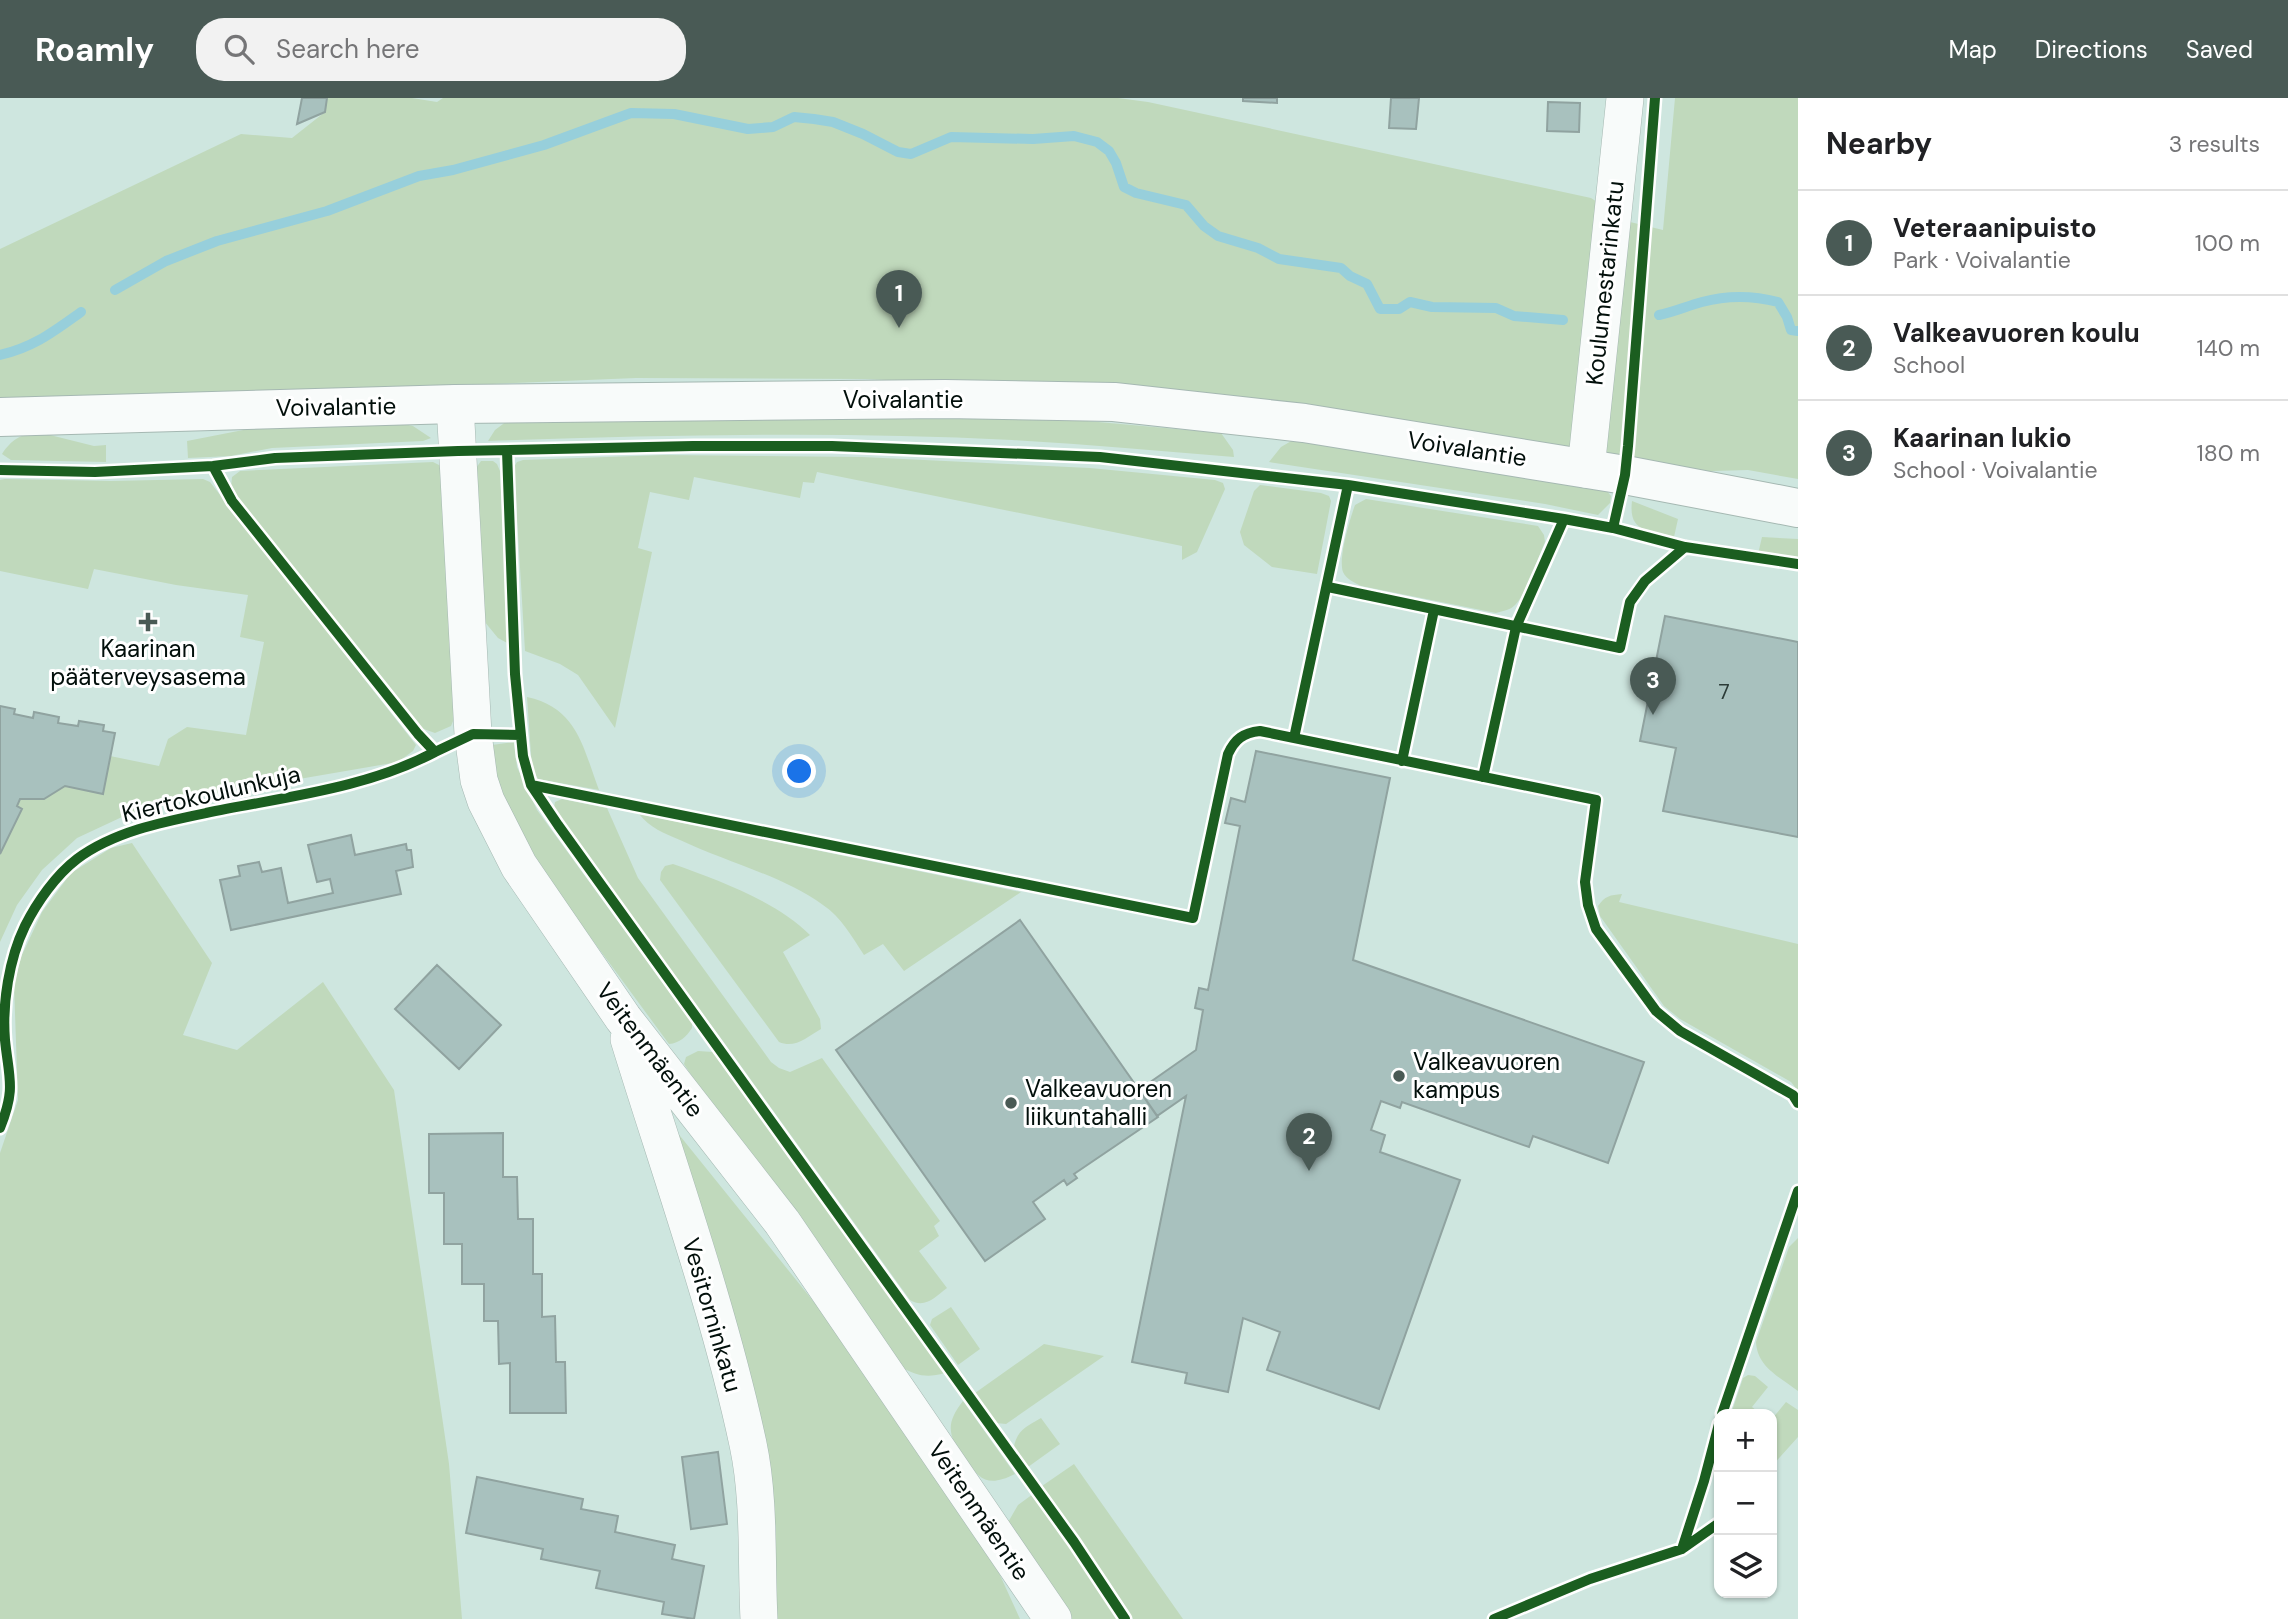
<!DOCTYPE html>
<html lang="en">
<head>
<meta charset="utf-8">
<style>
  body { margin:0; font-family:"DM Sans",sans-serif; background:#f2f2f2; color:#202124 }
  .controls { position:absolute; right:21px; bottom:21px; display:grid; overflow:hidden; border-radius:14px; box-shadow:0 2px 5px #0004 }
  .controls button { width:63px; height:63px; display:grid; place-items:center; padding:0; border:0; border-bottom:2px solid #e0e0e0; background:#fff; color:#202124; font:35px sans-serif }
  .you { position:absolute; left:800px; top:674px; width:24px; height:24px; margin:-18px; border:5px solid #fff; border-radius:50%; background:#1a73e8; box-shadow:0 0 0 10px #1a73e833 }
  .badge { display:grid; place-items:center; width:46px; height:46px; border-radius:50%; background:#495a55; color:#fff; font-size:23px; font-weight:700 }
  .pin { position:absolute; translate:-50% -58px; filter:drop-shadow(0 2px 4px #0008) }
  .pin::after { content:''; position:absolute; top:37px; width:24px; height:21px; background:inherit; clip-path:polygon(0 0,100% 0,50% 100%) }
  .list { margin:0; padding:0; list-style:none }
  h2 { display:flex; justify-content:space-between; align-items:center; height:91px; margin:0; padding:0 28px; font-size:30px }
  h2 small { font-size:23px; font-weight:400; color:#757577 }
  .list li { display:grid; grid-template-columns:46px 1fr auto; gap:21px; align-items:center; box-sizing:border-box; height:105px; padding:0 28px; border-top:2px solid #e0e0e0 }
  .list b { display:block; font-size:26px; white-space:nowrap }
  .list p { margin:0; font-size:23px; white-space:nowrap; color:#757577 }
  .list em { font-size:23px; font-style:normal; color:#757577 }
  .icon { flex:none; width:38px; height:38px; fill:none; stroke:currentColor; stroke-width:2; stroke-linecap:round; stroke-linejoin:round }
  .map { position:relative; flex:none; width:1798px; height:1521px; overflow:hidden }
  header { display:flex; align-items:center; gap:42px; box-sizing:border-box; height:98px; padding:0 35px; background:#495a55; color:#fff }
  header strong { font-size:33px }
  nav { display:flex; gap:38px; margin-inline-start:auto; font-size:24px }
  .search { width:490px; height:63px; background:#f2f2f2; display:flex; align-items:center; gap:18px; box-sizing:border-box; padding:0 24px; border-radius:28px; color:#757577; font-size:26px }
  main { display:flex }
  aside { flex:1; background:#fff }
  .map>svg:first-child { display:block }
</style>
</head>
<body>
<header>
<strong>Roamly</strong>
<div class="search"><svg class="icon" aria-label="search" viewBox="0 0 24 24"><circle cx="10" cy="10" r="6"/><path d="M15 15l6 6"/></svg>Search here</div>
<nav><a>Map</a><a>Directions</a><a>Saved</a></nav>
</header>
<main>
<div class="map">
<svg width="1798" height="1521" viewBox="0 0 1798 1521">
  <rect width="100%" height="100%" fill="#cee6df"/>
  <path fill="#c0d9bc" d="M 327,0 L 412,0 L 437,4 L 443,0 L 1118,0 L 1148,4 L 1591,100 L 1626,123 L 1663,132 L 1675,0 L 1798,0 L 1798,381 L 1748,372 L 1679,374 L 1047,290 L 865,281 L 636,280 L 182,299 L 0,303 L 0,151 L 241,36 L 292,40 L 325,14 Z
    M 1020,317 L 1221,335 L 1233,352 L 1234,359 C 1160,353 1086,346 1012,342 C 837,333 662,337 488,343 L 495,332 L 511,320 Z
    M 395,324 L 413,328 L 431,340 L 423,343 L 272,350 L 231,358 L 188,360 L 187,343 L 259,329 Z
    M 38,334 L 94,348 L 106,347 L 106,364 L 11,362 L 2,356 C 12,341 20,337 38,334 Z
    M 1293,342 L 1607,393 L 1611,398 L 1610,405 L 1598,417 L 1545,406 L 1269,364 L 1281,349 Z
    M 663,357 L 862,359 L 1090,370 L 1215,382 L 1223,385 L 1225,391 L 1197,454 L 1182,462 L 1182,448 L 817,374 L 814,385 L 803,384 L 800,400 L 694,379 L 689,402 L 650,394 L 638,450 L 652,454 L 615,630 L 578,577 L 560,566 L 525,553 L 514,369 L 517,364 L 523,362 Z
    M 481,363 L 493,363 L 497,366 L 500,373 L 509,546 L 498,540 L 484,523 L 476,370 Z
    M 433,364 L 441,368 L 456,616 L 451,628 L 435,635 L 418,629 L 239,405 L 231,389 L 232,379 L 240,373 Z
    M 5,381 L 111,383 L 203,381 L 210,384 L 416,647 L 413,653 L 398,664 L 172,703 L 122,719 L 77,740 L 42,772 L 17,807 L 0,844 L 0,756 L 20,701 L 44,701 L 65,688 L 103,696 L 110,658 L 159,668 L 168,641 L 187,629 L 246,637 L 264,544 L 240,539 L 248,497 L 176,487 L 94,471 L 88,491 L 0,473 L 0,382 Z
    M 1260,387 L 1321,395 L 1329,398 L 1331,403 L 1317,476 L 1272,469 L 1244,447 L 1240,434 L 1254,393 Z
    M 1366,401 L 1538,428 L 1544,437 L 1545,444 C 1537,462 1528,492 1516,506 C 1511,512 1503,513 1496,515 L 1361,488 C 1355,485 1346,481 1343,474 C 1338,460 1350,421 1355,407 Z
    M 1632,403 L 1678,421 L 1674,439 C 1649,432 1628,435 1632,403 Z
    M 1762,439 L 1798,441 L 1798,460 L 1758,456 Z
    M 527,599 C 578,610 583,650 599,692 L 538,681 L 532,671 Z
    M 514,644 L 517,669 L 537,712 L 692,925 L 692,930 C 686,939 680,945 669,946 L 527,753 L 496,686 L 492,647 Z
    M 562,701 L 607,710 L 638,780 L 771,964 L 779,970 L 790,974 L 822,960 L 940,1123 L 934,1128 L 939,1138 L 919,1153 L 947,1190 C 935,1199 925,1211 910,1202 L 720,939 L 638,830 L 554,710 L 555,704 Z
    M 639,716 L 1021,794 L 904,873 L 883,846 L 864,857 C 852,839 841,819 823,807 C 781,777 726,764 680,742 C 664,735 650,730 639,716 Z
    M 132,745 L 212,865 L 183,937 L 237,952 L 323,884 L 394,992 L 449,1366 L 462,1521 L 0,1521 L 0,1055 L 18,1002 L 14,887 L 21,859 L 42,814 L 71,775 L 111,750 Z
    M 673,766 C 718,782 776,803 810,837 L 783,854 L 820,921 L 821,931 C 807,939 795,951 779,944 L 660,782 L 661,774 L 665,768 Z
    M 1622,796 L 1619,804 L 1798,846 L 1798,993 L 1791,984 L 1680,921 L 1664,908 L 1600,818 L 1598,808 C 1605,798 1610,797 1622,796 Z
    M 698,953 L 713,954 L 945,1275 C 927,1280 917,1278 901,1269 L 718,1018 L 684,966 L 686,959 Z
    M 668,1023 L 826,1219 L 999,1475 L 1020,1521 L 770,1521 L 776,1430 L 753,1315 Z
    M 1798,1140 L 1798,1293 C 1780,1279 1757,1269 1756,1244 L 1789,1149 Z
    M 951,1209 L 980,1251 L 958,1267 L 930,1227 L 932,1221 Z
    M 1044,1246 L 1104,1258 L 1006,1326 L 996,1325 L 975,1295 Z
    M 1748,1277 L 1755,1278 L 1768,1289 L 1752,1309 L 1761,1316 L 1731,1316 L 1743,1280 Z
    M 963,1303 L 1015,1376 C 989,1389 980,1383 965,1361 C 949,1339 944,1327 963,1303 Z
    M 1786,1304 L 1798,1312 L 1798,1339 L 1772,1368 L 1772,1321 Z
    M 1041,1320 L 1060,1346 L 1028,1369 L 1014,1349 C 1017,1332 1027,1328 1041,1320 Z
    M 1074,1366 L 1183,1521 L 1133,1521 L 1109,1483 L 1042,1388 Z
    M 1033,1396 L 1118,1521 L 1070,1521 L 1007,1426 L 1018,1407 Z"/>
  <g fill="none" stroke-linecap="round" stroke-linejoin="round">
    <path stroke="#97cfdb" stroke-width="10" d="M 115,192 L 166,163 L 217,143 L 327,113 L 419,78 L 453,72 L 544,47 L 631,15 L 674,16 L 748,31 L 773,29 L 794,19 L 814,21 L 833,24 L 863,36 L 898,54 L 911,56 L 951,39 L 1033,41 L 1074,38 L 1097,44 L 1109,53 L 1116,65 L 1124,89 L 1136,95 L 1186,107 L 1204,128 L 1218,138 L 1258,150 L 1279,161 L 1341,170 L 1350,178 L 1367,186 L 1380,211 L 1399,211 L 1410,204 L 1432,209 L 1496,210 L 1514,218 L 1563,222
      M 1659,217 C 1674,214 1687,208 1702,204 C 1728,197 1751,197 1778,204 L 1787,219 L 1791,232 L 1798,233
      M 0,257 C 34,249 53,234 81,214"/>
  </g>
  <path fill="#a8c1be" stroke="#90a3a0" stroke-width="2" d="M 302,0 L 327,0 L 325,14 L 297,26 Z
    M 1243,0 L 1277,0 L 1277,5 L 1243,3 Z
    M 1391,0 L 1419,0 L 1416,31 L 1389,30 Z
    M 1548,4 L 1580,5 L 1579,34 L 1547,33 Z
    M 1665,518 L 1798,544 L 1798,739 L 1663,713 L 1676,650 L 1640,643 Z
    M 0,608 L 15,611 L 14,616 L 33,620 L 34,614 L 59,619 L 58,625 L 78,628 L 79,623 L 104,627 L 103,633 L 115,635 L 103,696 L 65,688 L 44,701 L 20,701 L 17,708 L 22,711 L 0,756 Z
    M 1256,653 L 1390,680 L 1353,862 L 1644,964 L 1608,1065 L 1533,1038 L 1529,1049 L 1402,1004 L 1400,1010 L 1381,1003 L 1371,1032 L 1385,1037 L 1380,1054 L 1460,1082 L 1379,1311 L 1267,1272 L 1280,1234 L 1243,1220 L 1228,1294 L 1185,1285 L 1187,1275 L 1132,1264 L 1186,998 L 1157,1018 L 1139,992 L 1196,952 L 1203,912 L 1195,910 L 1199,890 L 1208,892 L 1240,728 L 1225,725 L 1231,700 L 1245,704 Z
    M 351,737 L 355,757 L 406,746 L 407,752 L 411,752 L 413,769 L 396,773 L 401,796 L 231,832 L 220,782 L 240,778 L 238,768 L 259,764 L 262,774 L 281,770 L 288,805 L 333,795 L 330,781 L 317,784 L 308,747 Z
    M 1020,822 L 1158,1019 L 1074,1076 L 1077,1080 L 1067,1087 L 1064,1082 L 1033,1104 L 1045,1121 L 985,1163 L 836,952 Z
    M 437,867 L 501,927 L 459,971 L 395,911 Z
    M 503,1035 L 503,1079 L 517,1079 L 518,1121 L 533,1121 L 533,1176 L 542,1176 L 542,1219 L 555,1218 L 556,1264 L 565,1264 L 566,1315 L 510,1315 L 510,1265 L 499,1266 L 498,1223 L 484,1223 L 484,1186 L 462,1186 L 462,1146 L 444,1146 L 444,1095 L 429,1095 L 429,1036 Z
    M 718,1354 L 727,1426 L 691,1431 L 682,1359 Z
    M 477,1379 L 583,1401 L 581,1411 L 618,1418 L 615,1434 L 675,1447 L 672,1461 L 704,1468 L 694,1521 L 662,1516 L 664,1504 L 596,1490 L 600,1473 L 541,1461 L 543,1451 L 466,1435 Z"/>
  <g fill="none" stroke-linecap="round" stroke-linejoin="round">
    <defs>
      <path id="street" d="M 455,306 L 473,636 L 479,682 L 486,703 L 519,768 L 623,920 L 782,1124 L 1053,1521
        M 1586,371 L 1625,0
        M 629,941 C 670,1074 719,1211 748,1346 C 760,1402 756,1463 759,1521"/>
      <path id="secondary" d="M 0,319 L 455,306 L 945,301 L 1114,304 L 1304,325 L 1625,377 L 1798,410"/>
    </defs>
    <use href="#street" stroke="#a5b8b2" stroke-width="38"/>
    <use href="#secondary" stroke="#a5b8b2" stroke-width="40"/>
    <use href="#street" stroke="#f8fbfa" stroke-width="37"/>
    <use href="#secondary" stroke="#f8fbfa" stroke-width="38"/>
    <defs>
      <path id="cycleway" d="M 507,353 L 515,576 L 523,658 L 531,687 L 558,727 L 1074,1444 L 1125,1521
        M 213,368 L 232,403 L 418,636 L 435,654 L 473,636 L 521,637
        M 0,372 L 95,374 L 213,368 L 275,360 L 458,353 L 693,348 L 832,348 L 1100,359 L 1348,387 L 1564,421 L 1613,430 L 1685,449 L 1798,466
        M 1613,430 L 1625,377 L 1628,348 L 1655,0
        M 1328,489 L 1620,550 L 1630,504 L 1645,483 L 1685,449
        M 1294,640 L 1348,387
        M 1402,663 L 1434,512
        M 1483,679 L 1516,529 L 1564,421
        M 531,687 L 1193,820 L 1228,656 C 1235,641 1243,635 1260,633 L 1596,702 L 1585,784 L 1588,807 L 1596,831 L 1656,913 L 1680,933 L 1793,997 L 1798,1005
        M 0,1030 C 16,990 9,981 5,942 C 2,906 9,861 25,828 C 37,804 56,777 77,761 C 113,734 162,724 206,715 C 283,699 365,691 435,654
        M 1722,1316 L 1798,1093
        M 1682,1451 L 1704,1383 L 1719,1326
        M 1494,1521 L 1590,1481 L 1682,1451 L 1719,1425"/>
    </defs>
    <use href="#cycleway" stroke="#fff" stroke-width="15"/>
    <use href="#cycleway" stroke="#1b5e20" stroke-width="10"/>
  </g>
  <g fill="#495a55" stroke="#fff" stroke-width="2.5">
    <path d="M144.5 513.5h7v7h7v7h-7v7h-7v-7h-7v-7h7z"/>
    <circle cx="1399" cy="978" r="7"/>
    <circle cx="1011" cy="1005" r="7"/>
  </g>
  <g text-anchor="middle" stroke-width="6" stroke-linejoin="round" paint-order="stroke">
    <g font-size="21" fill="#2c3c38">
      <text x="1724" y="601">7</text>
    </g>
    <g font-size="24" fill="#020f0b" stroke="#fff">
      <text transform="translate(1605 185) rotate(-84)" y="8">Koulumestarinkatu</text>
      <text x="903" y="310">Voivalantie</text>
      <text transform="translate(336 309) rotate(-1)" y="8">Voivalantie</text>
      <text transform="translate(1467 351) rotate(9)" y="8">Voivalantie</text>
      <text transform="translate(211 696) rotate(-13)" y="8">Kiertokoulunkuja</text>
      <text transform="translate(650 952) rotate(53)" y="8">Veitenmäentie</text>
      <text transform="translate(712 1217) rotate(74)" y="8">Vesitorninkatu</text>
      <text transform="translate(979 1413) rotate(56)" y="8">Veitenmäentie</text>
    </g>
    <g font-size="24" fill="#020f0b" stroke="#fff" text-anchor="start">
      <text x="148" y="559" text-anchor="middle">Kaarinan<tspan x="148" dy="28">pääterveysasema</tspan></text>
      <text x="1413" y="972">Valkeavuoren<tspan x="1413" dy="28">kampus</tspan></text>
      <text x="1025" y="999">Valkeavuoren<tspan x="1025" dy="28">liikuntahalli</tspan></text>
    </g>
  </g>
</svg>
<div class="controls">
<button>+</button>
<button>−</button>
<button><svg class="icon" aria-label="layers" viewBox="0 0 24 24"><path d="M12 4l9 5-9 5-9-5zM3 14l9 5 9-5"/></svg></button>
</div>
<div class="you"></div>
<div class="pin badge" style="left:899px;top:230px">1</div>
<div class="pin badge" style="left:1309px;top:1073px">2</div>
<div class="pin badge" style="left:1653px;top:617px">3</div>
</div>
<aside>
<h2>Nearby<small>3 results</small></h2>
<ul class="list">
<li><span class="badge">1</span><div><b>Veteraanipuisto</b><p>Park · Voivalantie</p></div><em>100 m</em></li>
<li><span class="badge">2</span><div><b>Valkeavuoren koulu</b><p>School</p></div><em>140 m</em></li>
<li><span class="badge">3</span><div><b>Kaarinan lukio</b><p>School · Voivalantie</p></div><em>180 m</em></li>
</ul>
</aside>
</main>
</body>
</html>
